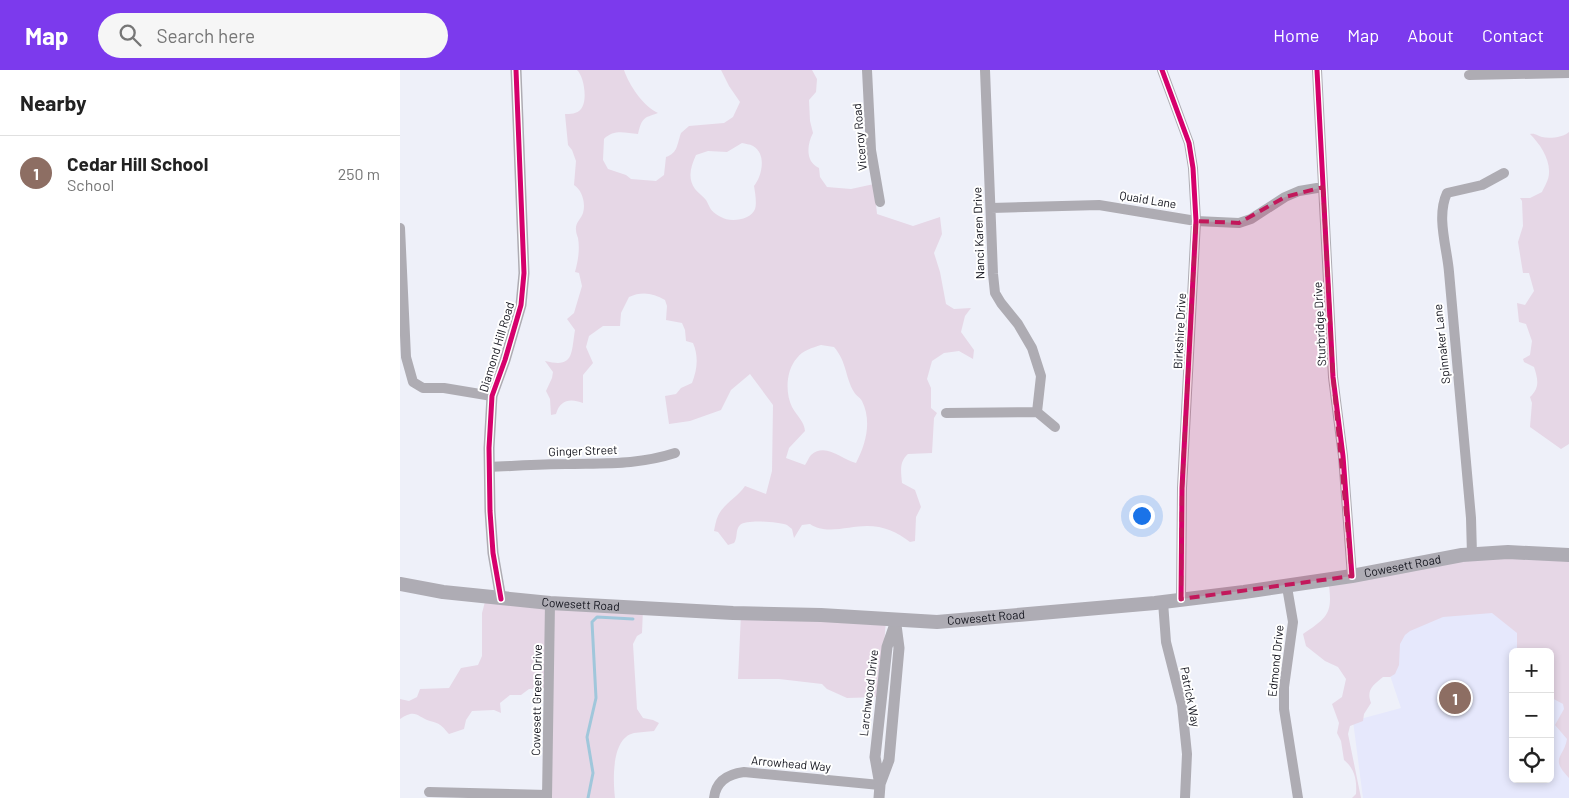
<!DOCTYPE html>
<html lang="en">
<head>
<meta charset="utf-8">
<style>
  body { margin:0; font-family:Barlow,sans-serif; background:#f6f6f6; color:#222 }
  .controls { position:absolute; right:15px; bottom:15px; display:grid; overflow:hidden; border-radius:8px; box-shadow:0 2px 8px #0003 }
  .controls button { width:45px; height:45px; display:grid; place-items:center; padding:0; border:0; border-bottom:1px solid #e0e0e0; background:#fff; color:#222; font:25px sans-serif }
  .you { position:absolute; left:741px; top:445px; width:18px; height:18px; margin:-12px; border:4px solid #fff; border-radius:50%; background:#1a73e8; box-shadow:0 0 0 8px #1a73e833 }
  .badge { display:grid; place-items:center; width:32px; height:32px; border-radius:50%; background:#7c3aed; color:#fff; font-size:16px; font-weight:700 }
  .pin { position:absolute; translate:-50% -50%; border:2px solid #fff; box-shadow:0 1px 5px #0006 }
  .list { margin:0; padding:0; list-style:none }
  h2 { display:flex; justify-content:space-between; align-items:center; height:65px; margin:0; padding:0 20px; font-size:21px }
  h2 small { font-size:16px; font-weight:400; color:#767676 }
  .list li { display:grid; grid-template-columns:32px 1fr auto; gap:15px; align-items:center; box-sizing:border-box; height:75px; padding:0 20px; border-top:1px solid #e0e0e0 }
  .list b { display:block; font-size:19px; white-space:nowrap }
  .list p { margin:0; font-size:16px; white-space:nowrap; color:#767676 }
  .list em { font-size:16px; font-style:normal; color:#767676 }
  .icon { flex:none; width:28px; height:28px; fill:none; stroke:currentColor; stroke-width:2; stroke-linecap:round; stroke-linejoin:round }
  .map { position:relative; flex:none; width:1169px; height:728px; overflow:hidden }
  header { display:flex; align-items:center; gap:30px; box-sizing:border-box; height:70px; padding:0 25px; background:#7c3aed; color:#fff }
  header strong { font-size:24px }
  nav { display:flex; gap:28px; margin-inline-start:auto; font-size:18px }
  .search { width:350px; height:45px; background:#f6f6f6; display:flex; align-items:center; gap:12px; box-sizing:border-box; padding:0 18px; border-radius:28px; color:#767676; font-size:19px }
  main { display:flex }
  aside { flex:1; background:#fff }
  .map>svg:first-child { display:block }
</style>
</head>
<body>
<header>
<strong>Map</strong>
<div class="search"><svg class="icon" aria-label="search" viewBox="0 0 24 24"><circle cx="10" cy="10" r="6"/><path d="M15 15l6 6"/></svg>Search here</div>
<nav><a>Home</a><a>Map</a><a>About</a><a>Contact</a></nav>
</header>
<main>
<aside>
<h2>Nearby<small></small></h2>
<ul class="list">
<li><span class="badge" style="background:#8d6e63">1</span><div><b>Cedar Hill School</b><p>School</p></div><em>250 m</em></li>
</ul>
</aside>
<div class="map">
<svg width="1169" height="728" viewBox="0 0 1169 728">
  <rect width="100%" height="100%" fill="#eef0f9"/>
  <path fill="#e6e8fc" d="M 1101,535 L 1139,582 L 1113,582 L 1113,709 L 1150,709 L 1150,595 L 1169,617 L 1169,728 L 963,728 L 953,651 L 1001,638 L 979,573 L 1026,546 Z"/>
  <path fill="#e6d7e6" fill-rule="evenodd" d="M 177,0 L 224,0 C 229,15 243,36 258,43 C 243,48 242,48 238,64 C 225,63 214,59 204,69 L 203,90 L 208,99 L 226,105 L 231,109 L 256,111 L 264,105 L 266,87 C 278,83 277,74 281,63 L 289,56 L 324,53 L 333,47 L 340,32 L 329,16 L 321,0 L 412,0 L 417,9 L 416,22 L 409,30 L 410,51 L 413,63 C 407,74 405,92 419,98 L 420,107 L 427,117 L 451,119 L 474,114 L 477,144 L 513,156 L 540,147 L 542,164 L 534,183 L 540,202 L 546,234 L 554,239 L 571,238 L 565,246 L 561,262 L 574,280 L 573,289 L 559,281 L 544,283 L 532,291 L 527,309 L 531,318 L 531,338 L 537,343 L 534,348 L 532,383 L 508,384 C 499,392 501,401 502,413 L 515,420 L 521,437 L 516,447 L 515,471 L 510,472 C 497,462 484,456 467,456 C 449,456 425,465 410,454 L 402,455 L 394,468 L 392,459 L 387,455 C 378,452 347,449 340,455 C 335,460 338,468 334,473 L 328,475 L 318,462 L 314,461 C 315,456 316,450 318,446 C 324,433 338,427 345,416 L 366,424 L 372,401 L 373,335 L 350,304 L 331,320 L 321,340 L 290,351 L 269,354 L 265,326 L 276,324 L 281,318 L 292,313 C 297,300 299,287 293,273 L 286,271 L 285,260 L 282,253 L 266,250 L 267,236 L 265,230 C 253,223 242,221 229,227 L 221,243 L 220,256 L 203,256 L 189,266 L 186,277 L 193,293 L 183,305 L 183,333 C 170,328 160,330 156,344 L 151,345 L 150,329 L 146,321 L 152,308 L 153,302 L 145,291 C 174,298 171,285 175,260 L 167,249 L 174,243 L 182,216 L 179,203 L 175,202 C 178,191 180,180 178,168 C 177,165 176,163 176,160 C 175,153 181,149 183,143 C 186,133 182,120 174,115 L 176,91 L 172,80 L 168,75 L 165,44 C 170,44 177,44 181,39 C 188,31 184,6 177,0 ZM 342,73 C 345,74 350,74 353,76 C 367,84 362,106 354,116 C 355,122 357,133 355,139 C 351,150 330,153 321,147 C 310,141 311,139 306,130 C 303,126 298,123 295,119 C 287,108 291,96 296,85 L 308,81 L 327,82 ZM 421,275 L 434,277 C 447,292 445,307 454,322 C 456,326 460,327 462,331 C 472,351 466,374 456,393 C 442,390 426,372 411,385 C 409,387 407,392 405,395 L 386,388 L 389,378 L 405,361 C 404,351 397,346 392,337 C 385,323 386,300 397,288 C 403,280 412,278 421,275 Z
    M 1169,62 L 1169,374 L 1161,379 L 1130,357 L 1132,333 L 1130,327 C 1140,318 1138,309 1134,297 L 1124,292 L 1123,289 L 1130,285 L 1132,271 L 1126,254 L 1119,252 L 1117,233 L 1125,235 L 1134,221 L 1129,203 L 1123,203 L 1118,172 L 1123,156 L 1122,131 L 1120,128 L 1130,128 L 1142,122 C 1144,117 1149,110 1149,103 C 1150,89 1140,74 1130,64 C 1136,63 1137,66 1142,67 C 1150,69 1164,67 1169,62 Z
    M 1169,484 L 1169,708 C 1149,687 1164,688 1167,669 L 1155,655 L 1164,639 L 1163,634 L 1150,627 L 1150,582 L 1117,582 L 1117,563 L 1092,543 L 1043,547 L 1010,561 L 1005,565 L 1000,574 L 999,595 L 995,604 L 990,607 L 983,607 C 973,615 966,620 971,633 L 964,644 L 963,651 L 950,656 L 948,664 L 961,728 L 952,728 L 956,724 C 957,710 955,699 944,690 L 941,671 L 937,663 L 939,653 L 932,634 L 942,627 L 946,609 L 938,597 L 925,591 L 906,576 L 903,564 C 930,546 933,542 928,509 L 1006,494 Z
    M 86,528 L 243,539 L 242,563 L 237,566 L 233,574 L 237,639 L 243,648 L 253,650 L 259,653 L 254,661 C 247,662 240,662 234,663 C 211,668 213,711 215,728 L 147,728 L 149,618 L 129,619 L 121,625 L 110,625 L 100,633 L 101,643 L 94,640 L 72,641 L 66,650 L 64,659 L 49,664 C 41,655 41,654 30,651 C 17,647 16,638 0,649 L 0,629 L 9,631 L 17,627 L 20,619 L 49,618 L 61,598 L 78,595 L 82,586 L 82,543 Z
    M 341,544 L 486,550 L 480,627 L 447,628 L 427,619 L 422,614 L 379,609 L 338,609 Z"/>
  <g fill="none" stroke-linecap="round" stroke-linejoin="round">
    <path stroke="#a0c7db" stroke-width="3" d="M 188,728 L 193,703 L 187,667 L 196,628 L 192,552 L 197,547 L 233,549"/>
    <path stroke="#aeacb3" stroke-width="10" d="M 467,0 L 471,80 L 480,132
      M 585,0 L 593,204 L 595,223 L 601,233 L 618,254 L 632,278 L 641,306 L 637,342
      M 762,0 L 789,73 L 793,98 L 796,151 L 782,418 L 781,529
      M 917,0 L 933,307 L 943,386 L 952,506
      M 1069,5 L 1169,3
      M 591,138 L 699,135 L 796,151 L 839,153 L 851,149 L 885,127 L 899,121 L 923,117
      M 0,158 L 6,287 L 13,312 L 23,318 L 44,318 L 92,326
      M 637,342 L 655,357
      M 546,343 L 637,342
      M 89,397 C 115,396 140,394 166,394 C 205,393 238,395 275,383
      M 1072,485 L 1071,448 C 1064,366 1056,284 1049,202 C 1047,177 1036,147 1047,123 L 1082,115 L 1104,103
      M 887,517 L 893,552 L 884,617 L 884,639 L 898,728
      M 763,532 L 766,572 L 782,635 L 787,684 L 785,728
      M 29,722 L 147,725
      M 147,728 L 150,533
      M 314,728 C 316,711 328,704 344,702 L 480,715"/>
    <path stroke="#aeacb3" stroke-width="11" d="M 101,529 L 93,483 L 90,441 L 89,378 L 92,326 L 105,290 L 121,235 L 124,203 L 116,0
      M 480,714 L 489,690 L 499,578 L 496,555
      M 479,728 L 480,715 L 475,687 L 487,577 L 496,551"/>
    <path stroke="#aeacb4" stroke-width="14" id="s1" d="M 0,514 L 43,522 L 150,533 L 333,543 L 421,545 L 537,552 L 755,533 L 844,522 L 952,506 L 1062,485 L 1108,482 L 1169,485"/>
    <defs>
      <path id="cycleway" d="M 762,0 L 789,73 L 793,98 L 796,151 L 782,418 L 781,529
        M 917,0 L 933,307 L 943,386 L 952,506
        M 101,529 L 93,483 L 90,441 L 89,378 L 92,326 L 105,290 L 121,235 L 124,203 L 116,0"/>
    </defs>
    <use href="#cycleway" stroke="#fff" stroke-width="8"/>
    <use href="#cycleway" stroke="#d6006c" stroke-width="5"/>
  </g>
  <path fill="#c2185b" fill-opacity="0.2" stroke="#c2185b" stroke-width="4" stroke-dasharray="10 6" stroke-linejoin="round" d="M 923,117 L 933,307 L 952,506 L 781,529 L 782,418 L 796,151 L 839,153 L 885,127 Z"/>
  <g text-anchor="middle" stroke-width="4" stroke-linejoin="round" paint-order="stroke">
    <g font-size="12" fill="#12131c" stroke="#fff">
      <text transform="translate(460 67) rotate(-95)" y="4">Viceroy Road</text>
      <text transform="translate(748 130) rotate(9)" y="4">Quaid Lane</text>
      <text transform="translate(579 163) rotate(-92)" y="4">Nanci Karen Drive</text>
      <text transform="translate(920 254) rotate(-93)" y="4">Sturbridge Drive</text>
      <text transform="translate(780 261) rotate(-87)" y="4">Birkshire Drive</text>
      <text transform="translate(1042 274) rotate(-96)" y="4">Spinnaker Lane</text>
      <text transform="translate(97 277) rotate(-73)" y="4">Diamond Hill Road</text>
      <text transform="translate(183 381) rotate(-2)" y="4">Ginger Street</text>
      <text dy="4" stroke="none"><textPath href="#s1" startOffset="1008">Cowesett Road</textPath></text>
      <text dy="4" stroke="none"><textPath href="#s1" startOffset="182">Cowesett Road</textPath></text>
      <text dy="4" stroke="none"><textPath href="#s1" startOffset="588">Cowesett Road</textPath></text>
      <text transform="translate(876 591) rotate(-84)" y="4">Edmond Drive</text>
      <text transform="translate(469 623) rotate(-83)" y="4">Larchwood Drive</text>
      <text transform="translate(790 627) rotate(79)" y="4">Patrick Way</text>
      <text transform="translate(137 630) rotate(-89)" y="4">Cowesett Green Drive</text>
      <text transform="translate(391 694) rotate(5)" y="4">Arrowhead Way</text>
    </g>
  </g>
</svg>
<div class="controls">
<button>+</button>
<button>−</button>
<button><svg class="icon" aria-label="locate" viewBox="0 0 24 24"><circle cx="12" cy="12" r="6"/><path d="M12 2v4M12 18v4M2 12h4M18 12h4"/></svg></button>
</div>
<div class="you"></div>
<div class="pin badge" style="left:1055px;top:628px;background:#8d6e63">1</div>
</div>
</main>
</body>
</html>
